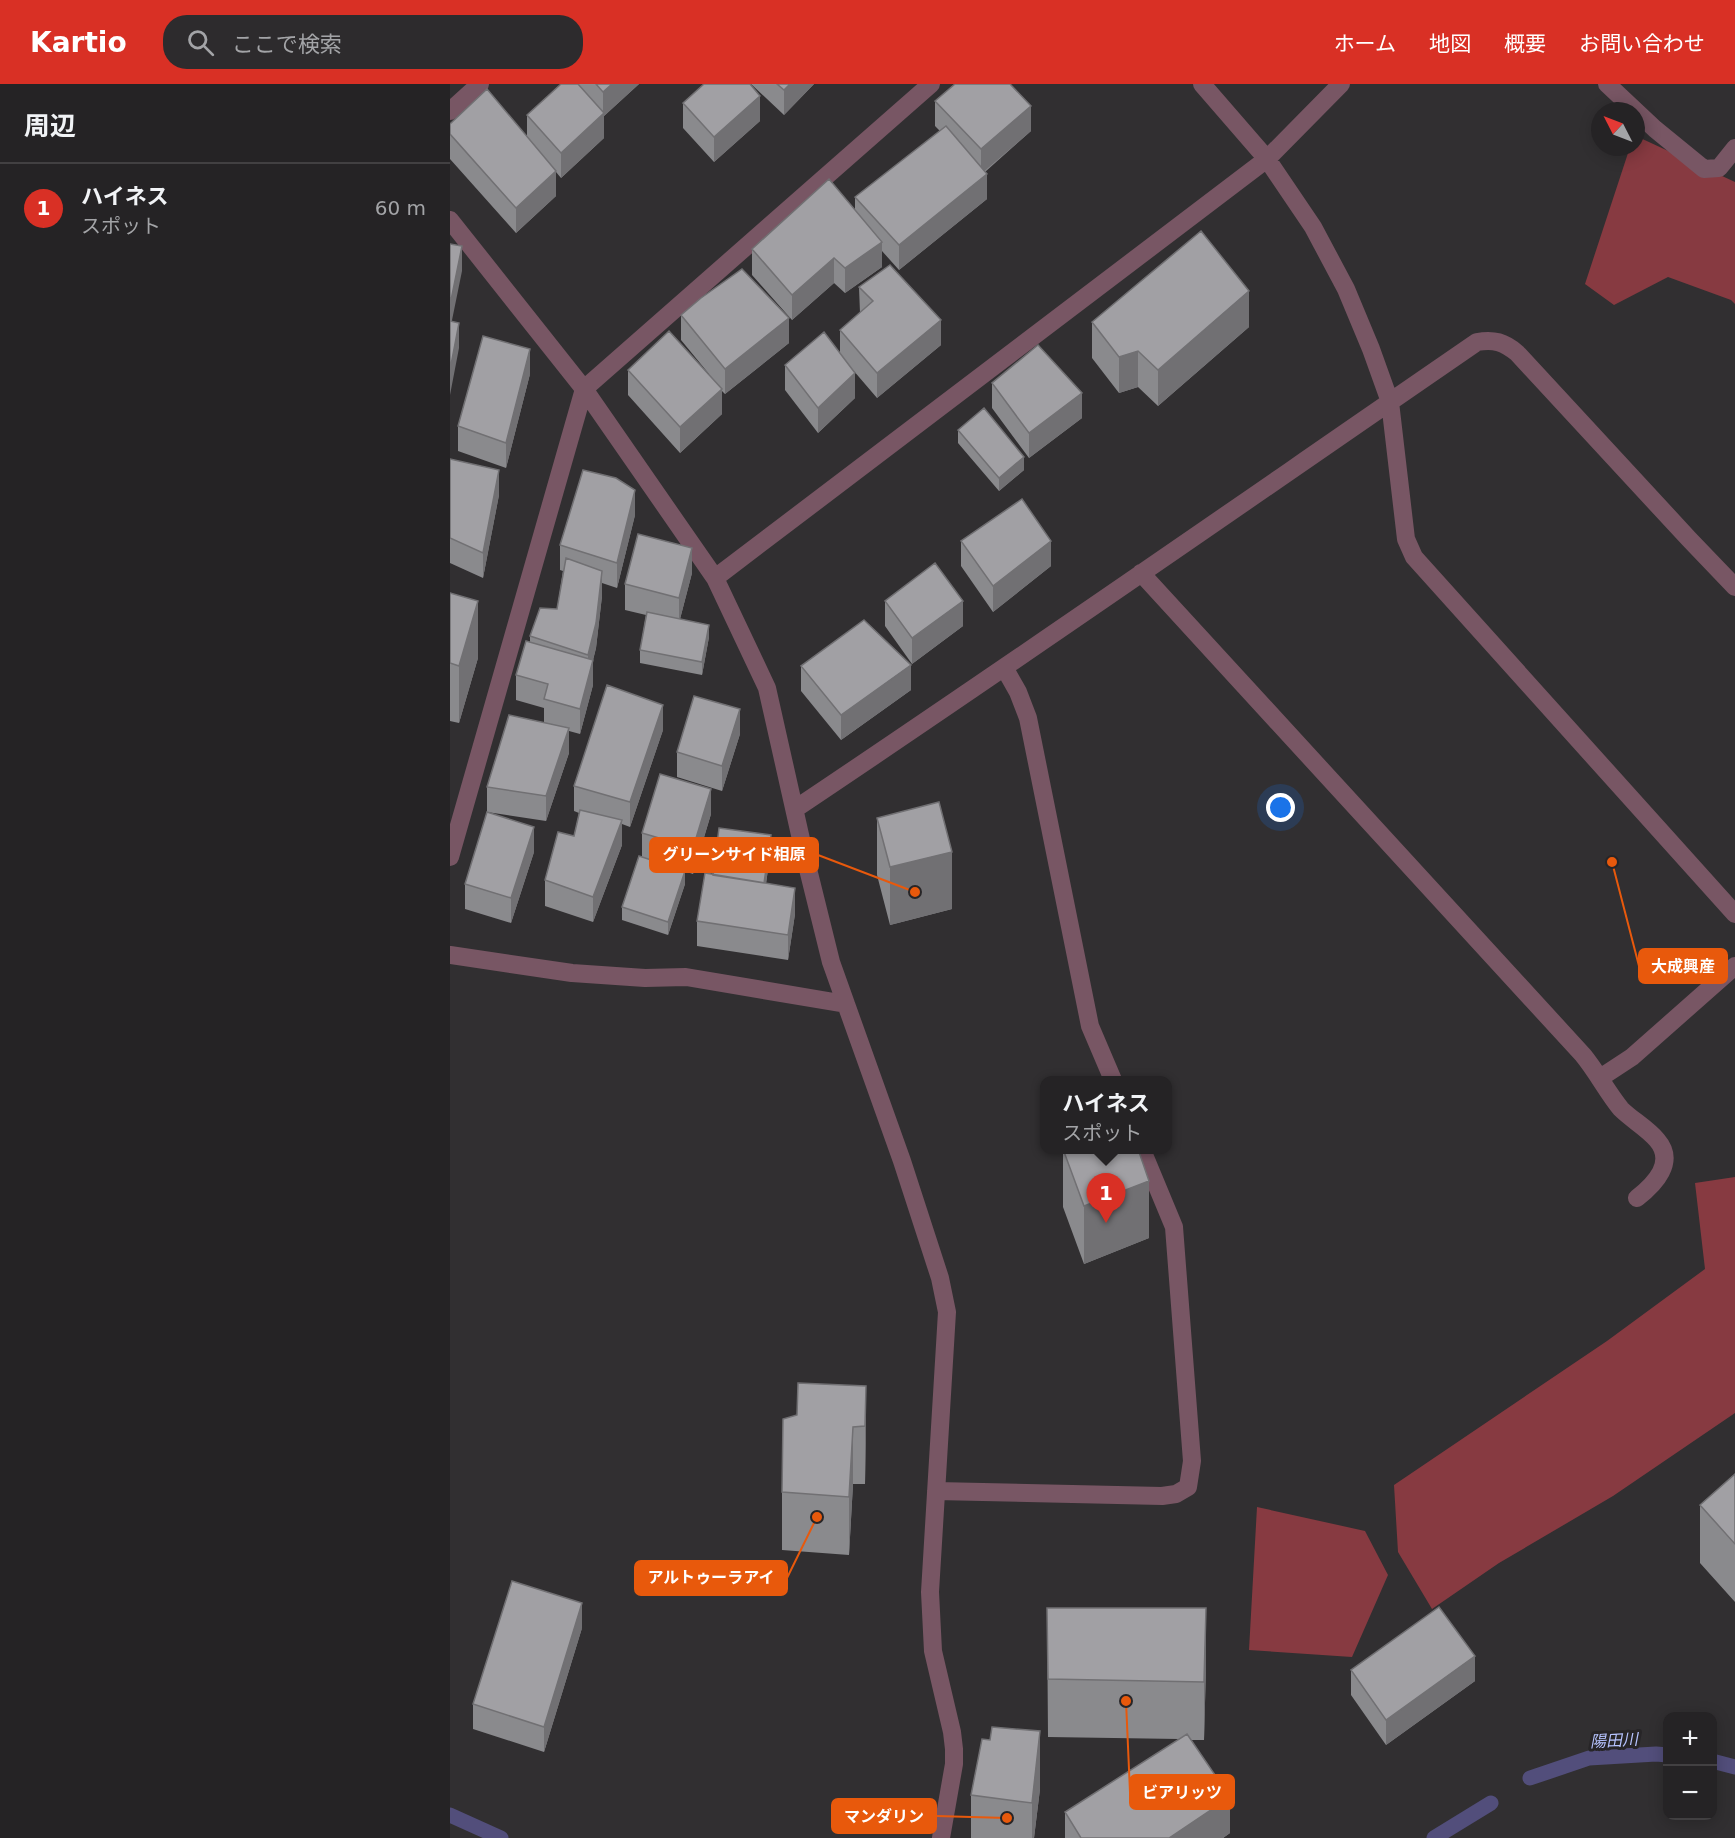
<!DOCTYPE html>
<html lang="ja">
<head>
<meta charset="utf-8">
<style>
  body { margin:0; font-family:"DejaVu Sans","Noto Sans JP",sans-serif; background:#2d2b2d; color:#f1f3f6 }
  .controls { position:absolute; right:18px; bottom:18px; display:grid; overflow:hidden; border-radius:12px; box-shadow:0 3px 15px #0003 }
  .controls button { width:54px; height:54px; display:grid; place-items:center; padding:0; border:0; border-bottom:2px solid #424042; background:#252325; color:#f1f3f6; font:30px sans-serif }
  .compass { position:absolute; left:1141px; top:18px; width:54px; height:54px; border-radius:50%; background:#252325; box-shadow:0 3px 15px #0003; rotate:312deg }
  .you { position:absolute; left:831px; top:724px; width:21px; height:21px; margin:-15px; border:4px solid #fff; border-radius:50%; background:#1a73e8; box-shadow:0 0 0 9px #1a73e833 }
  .badge { display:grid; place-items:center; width:39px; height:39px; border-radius:50%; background:#d93025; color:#fff; font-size:20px; font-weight:700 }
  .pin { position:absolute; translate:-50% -50px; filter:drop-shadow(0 2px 3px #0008) }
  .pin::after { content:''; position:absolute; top:32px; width:21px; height:18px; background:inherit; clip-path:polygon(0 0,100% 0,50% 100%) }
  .popup { position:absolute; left:590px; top:992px; width:132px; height:78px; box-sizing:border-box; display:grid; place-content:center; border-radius:12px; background:#252325; filter:drop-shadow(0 2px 4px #0005); font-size:20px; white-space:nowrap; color:#a3a4a7 }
  .popup b { font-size:22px; color:#f1f3f6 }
  .popup::after { content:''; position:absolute; left:50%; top:100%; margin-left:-12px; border:12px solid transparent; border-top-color:#252325 }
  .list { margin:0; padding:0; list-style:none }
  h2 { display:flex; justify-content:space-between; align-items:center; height:78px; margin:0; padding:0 24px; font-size:26px }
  h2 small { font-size:20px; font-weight:400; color:#a3a4a7 }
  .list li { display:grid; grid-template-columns:39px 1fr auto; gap:18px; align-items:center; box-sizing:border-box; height:90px; padding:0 24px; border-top:2px solid #424042 }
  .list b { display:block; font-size:22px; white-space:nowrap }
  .list p { margin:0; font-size:20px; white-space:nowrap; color:#a3a4a7 }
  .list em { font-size:20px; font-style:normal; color:#a3a4a7 }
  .icon { flex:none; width:33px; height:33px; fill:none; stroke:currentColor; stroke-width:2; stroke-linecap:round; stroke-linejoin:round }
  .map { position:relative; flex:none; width:1285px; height:1754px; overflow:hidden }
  header { display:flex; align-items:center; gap:36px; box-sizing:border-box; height:84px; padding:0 30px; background:#d93025; color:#fff }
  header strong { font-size:28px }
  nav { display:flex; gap:33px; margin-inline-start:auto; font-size:21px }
  .search { width:420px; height:54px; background:#2d2b2d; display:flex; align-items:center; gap:15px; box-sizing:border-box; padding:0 21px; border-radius:24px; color:#a3a4a7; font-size:22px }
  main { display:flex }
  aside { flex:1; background:#252325 }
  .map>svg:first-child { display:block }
</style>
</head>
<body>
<header>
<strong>Kartio</strong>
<div class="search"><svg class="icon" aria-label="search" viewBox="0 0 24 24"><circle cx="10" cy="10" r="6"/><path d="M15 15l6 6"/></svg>ここで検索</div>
<nav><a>ホーム</a><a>地図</a><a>概要</a><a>お問い合わせ</a></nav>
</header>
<main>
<aside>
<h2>周辺<small></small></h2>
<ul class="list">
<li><span class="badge">1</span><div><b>ハイネス</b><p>スポット</p></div><em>60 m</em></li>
</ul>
</aside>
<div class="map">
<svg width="1285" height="1754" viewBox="0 0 1285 1754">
  <rect width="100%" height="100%" fill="#312f31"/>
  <path fill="#873a41" d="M 1186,52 L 1285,98 L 1285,220 L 1281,216 L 1218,193 L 1164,221 L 1135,200 L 1180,63 L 1186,63 Z
    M 1285,1093 L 1285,1329 L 1163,1412 L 1049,1479 L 982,1525 L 948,1468 L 944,1401 L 1157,1257 L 1255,1185 L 1245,1099 Z
    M 807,1423 L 915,1447 L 938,1491 L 902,1573 L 799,1566 Z"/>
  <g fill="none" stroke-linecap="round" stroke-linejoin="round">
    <path stroke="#524e7b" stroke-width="15" d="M 1262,1677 L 1285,1683
      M 1080,1694 L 1139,1674 L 1206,1670 L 1218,1671
      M 0,1731 L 51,1754
      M 984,1754 L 1041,1719"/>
    <path stroke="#785664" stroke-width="18" d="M 752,0 L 817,75 L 863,143 L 896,205 L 921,265 L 940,318 L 956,455 L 964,473 L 1285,830
      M 1157,0 L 1205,45 L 1254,85 L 1269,84 L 1285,64
      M 0,27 L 30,0
      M 0,136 L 134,305 L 265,494 L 317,604 L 355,773 L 381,878 L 452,1077 L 490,1194 L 497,1228 L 480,1508 L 483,1567 L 502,1648 L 504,1665 L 504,1680 L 491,1754
      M 691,489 L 1133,971 C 1147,988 1157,1008 1171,1025 C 1182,1036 1197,1044 1207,1056 C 1226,1078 1205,1100 1187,1114
      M 265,494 L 817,75 L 891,0
      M 555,585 L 568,608 L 578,634 L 640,942 L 663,996
      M 345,725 C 574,572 800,414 1027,258 C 1044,255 1054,258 1067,269 L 1239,455 L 1285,503
      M 0,773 L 134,305 L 481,0
      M 0,871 L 122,889 L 195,894 L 236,893 L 396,920
      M 1150,994 L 1182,973 L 1285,882
      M 486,1407 L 712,1412 L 726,1410 L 738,1403 L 742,1377 L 724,1143 L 692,1066"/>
  </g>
  <path fill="#8a8a8d" d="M 111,0 L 189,0 L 154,32 L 154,54 L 111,94 L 106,88 L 106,112 L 66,149 L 0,75 L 0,40 L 77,52 L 77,31 Z
    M 301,0 L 364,0 L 334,31 Z
    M 485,17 L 581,47 L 535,88 L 537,115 L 449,186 L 432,167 L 432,183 L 395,209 L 384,199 L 342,236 L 302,191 L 302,165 L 405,127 L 405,113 L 490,47 L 485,42 Z
    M 233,19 L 310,37 L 264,78 L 233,44 Z
    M 409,203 L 491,261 L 427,314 L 403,286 L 405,314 L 368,349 L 335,306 L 335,281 L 390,269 L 390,246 L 410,229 Z
    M 231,231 L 339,259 L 275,310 L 272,307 L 272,330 L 230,369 L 178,311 L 178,286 L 259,290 L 231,256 Z
    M 642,238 L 799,243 L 708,322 L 688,303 L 669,309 L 642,274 Z
    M 80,290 L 56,384 L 8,367 L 8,342 Z
    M 542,299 L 632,334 L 579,374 L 542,324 Z
    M 508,346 L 574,386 L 549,407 L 508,359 Z
    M 0,375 L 49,411 L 33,494 L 0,479 Z
    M 185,431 L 167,504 L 152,499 L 152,512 L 146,564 L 143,576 L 143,601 L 130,650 L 119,647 L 119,669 L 96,737 L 37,728 L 37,703 L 94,638 L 94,624 L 66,616 L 66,591 L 80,558 L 80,552 L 107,525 L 113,487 L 110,486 L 110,461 Z
    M 511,457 L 601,482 L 543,528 L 511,482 Z
    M 242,489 L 230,535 L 259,553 L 252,591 L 190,579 L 190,566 L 196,531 L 175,526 L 175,500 Z
    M 0,509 L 28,574 L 9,639 L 0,637 Z
    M 435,517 L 513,542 L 462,580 L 435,542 Z
    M 351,582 L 461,606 L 391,656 L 351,607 Z
    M 213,646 L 180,743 L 172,740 L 172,761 L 143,838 L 95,822 L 95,796 L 124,752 L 129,729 L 124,727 L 124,702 Z
    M 290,650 L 272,707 L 227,693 L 227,668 Z
    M 261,730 L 243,790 L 225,784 L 235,800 L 218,851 L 172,836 L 172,823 L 192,773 L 192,749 Z
    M 427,734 L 502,825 L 440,841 L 427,791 Z
    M 321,764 L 316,800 L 345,830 L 338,876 L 247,862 L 247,837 L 263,791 Z
    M 84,768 L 61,839 L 15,825 L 15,800 Z
    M 613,1065 L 699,1154 L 634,1180 L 613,1123 Z
    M 416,1302 L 415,1400 L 403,1400 L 399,1471 L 332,1466 L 332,1408 L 347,1331 Z
    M 1285,1390 L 1285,1518 L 1250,1479 L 1250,1421 Z
    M 597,1524 L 756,1582 L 754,1656 L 741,1656 L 780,1749 L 773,1754 L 615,1754 L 615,1728 L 729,1655 L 598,1653 Z
    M 132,1544 L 94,1668 L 23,1645 L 23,1620 Z
    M 901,1586 L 1025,1597 L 936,1661 L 901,1611 Z
    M 590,1705 L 584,1754 L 521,1754 L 521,1711 Z"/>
  <path fill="#717073" d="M 162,0 L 189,0 L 154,32 L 154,54 L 111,94 L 111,69 L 153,30 L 153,8 Z
    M 340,0 L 364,0 L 334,31 L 334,6 Z
    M 310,12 L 310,37 L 264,78 L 264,53 Z
    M 581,22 L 581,47 L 531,90 L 531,65 Z
    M 106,87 L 106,112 L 66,149 L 66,124 Z
    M 537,90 L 537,115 L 449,186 L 449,161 Z
    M 432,158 L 432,183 L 395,209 L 395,184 Z
    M 12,162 L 12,187 L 0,246 L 0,221 Z
    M 384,174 L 384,199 L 342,236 L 342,211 Z
    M 799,207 L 799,243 L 708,322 L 708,286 Z
    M 339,234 L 339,259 L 275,310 L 275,285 Z
    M 491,236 L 491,261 L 427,314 L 427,289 Z
    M 9,239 L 9,264 L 0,311 L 0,286 Z
    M 80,265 L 80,290 L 56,384 L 56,359 Z
    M 688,267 L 688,303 L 669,309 L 669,273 Z
    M 405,289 L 405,314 L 368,349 L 368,324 Z
    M 272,305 L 272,330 L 230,369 L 230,343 Z
    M 632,309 L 632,334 L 579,374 L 579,349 Z
    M 574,373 L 574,386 L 549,407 L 549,394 Z
    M 49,386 L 49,411 L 33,494 L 33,469 Z
    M 185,406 L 185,431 L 167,504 L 167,479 Z
    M 601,457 L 601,482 L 543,528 L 543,502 Z
    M 242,464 L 242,489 L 229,539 L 229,514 Z
    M 152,487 L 152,512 L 146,564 L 143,576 L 143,601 L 130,650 L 130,625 L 138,593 L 138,571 Z
    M 28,517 L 28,574 L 9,639 L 9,582 Z
    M 513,517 L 513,542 L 462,580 L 462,554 Z
    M 259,541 L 259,553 L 252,591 L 252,578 Z
    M 461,581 L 461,606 L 391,656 L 391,631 Z
    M 213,621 L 213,646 L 180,743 L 180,718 Z
    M 290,625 L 290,650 L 272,707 L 272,682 Z
    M 119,644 L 119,669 L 96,737 L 96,712 Z
    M 261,705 L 261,730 L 243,790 L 243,764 Z
    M 172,736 L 172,761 L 143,838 L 143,813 Z
    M 84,743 L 84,768 L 61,839 L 61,814 Z
    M 321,751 L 321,764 L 314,813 L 314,800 Z
    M 502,768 L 502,825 L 440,841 L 440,783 Z
    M 235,787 L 235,800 L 218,851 L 218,838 Z
    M 345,804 L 345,830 L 338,876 L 338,851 Z
    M 699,1097 L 699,1154 L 634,1180 L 634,1122 Z
    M 416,1302 L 416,1360 L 415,1400 L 415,1342 Z
    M 403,1343 L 403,1400 L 399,1471 L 399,1413 Z
    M 132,1519 L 132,1544 L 94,1668 L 94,1643 Z
    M 756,1524 L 756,1582 L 754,1656 L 754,1598 Z
    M 1025,1572 L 1025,1597 L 936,1661 L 936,1636 Z
    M 590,1647 L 590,1705 L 584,1754 L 582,1754 L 582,1719 Z
    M 780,1713 L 780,1749 L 773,1754 L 719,1754 Z"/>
  <path fill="#a1a0a4" stroke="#717073" stroke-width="1.5" d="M 111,0 L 128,0 L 154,29 L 111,69 L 77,31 Z
    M 146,0 L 162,0 L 153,8 Z
    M 254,0 L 300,0 L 310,12 L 264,53 L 233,19 Z
    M 327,0 L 340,0 L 334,6 Z
    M 505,0 L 560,0 L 581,22 L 531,65 L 485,17 Z
    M 37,5 L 106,87 L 66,124 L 0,50 L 0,40 Z
    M 496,42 L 537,90 L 449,161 L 405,113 Z
    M 379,95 L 432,158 L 395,184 L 384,174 L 342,211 L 302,165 Z
    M 751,147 L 799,207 L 708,286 L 688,267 L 669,273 L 642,238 Z
    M 0,160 L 12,162 L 0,221 Z
    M 440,181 L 491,236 L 427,289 L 390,246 L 423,217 L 409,203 Z
    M 292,185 L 339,234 L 275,285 L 231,231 L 251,214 Z
    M 0,237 L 9,239 L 0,286 Z
    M 219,247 L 272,305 L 230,343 L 178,286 Z
    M 374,248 L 405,289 L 368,324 L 335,281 Z
    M 33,252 L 80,265 L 56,359 L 8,342 Z
    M 588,261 L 632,309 L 579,349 L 542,299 Z
    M 534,324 L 574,373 L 549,394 L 508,346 Z
    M 0,375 L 49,386 L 33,469 L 0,454 Z
    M 133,386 L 166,394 L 185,406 L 167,479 L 110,461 Z
    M 572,415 L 601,457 L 543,502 L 511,457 Z
    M 188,450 L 242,464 L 229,514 L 175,500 Z
    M 116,474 L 152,487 L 146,539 L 138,571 L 80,552 L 90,524 L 107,525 Z
    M 485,479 L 513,517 L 462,554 L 435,517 Z
    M 0,509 L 28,517 L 9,582 L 0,579 Z
    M 197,528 L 259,541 L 252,578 L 190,566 Z
    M 414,536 L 461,581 L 391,631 L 351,582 Z
    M 76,557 L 143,576 L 130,625 L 94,615 L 98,600 L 66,591 Z
    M 157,601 L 213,621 L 180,718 L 124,702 Z
    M 244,612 L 290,625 L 272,682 L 227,668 Z
    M 59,631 L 119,644 L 96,712 L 37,703 Z
    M 210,690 L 261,705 L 243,764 L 192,749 Z
    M 489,718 L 502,768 L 440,783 L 427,734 Z
    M 130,726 L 172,736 L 143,813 L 95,796 L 108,748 L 124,752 Z
    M 37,728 L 84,743 L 61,814 L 15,800 Z
    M 269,744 L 321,751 L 314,799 L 263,791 Z
    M 189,772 L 235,787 L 218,838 L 172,823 Z
    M 255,789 L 345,804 L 338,851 L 247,837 Z
    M 613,1065 L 688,1065 L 699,1097 L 634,1122 Z
    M 348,1299 L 416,1302 L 415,1342 L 403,1343 L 399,1413 L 332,1408 L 333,1335 L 347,1331 Z
    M 1285,1390 L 1285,1460 L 1250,1421 Z
    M 62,1497 L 132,1519 L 94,1643 L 23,1620 Z
    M 989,1523 L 1025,1572 L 936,1636 L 901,1586 Z
    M 597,1524 L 756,1524 L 754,1598 L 598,1595 Z
    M 542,1643 L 590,1647 L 582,1719 L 521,1711 L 532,1655 L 540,1656 Z
    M 737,1650 L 780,1713 L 719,1754 L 631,1754 L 615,1728 Z"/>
  <g text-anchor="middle" stroke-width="6" stroke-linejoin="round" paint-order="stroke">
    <g font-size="16" font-style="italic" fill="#b6c3fe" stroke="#272527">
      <text transform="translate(1164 1656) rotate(-3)" y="6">陽田川</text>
    </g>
  </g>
  <path fill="none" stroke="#e8590c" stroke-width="2" d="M465 808L368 771M1162 778L1189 882M367 1433L337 1494M676 1617L680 1708M557 1734L486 1732"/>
  <g fill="#e8590c" stroke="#272527" stroke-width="2">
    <circle cx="465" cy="808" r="6"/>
    <circle cx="1162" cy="778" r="6"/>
    <circle cx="367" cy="1433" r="6"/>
    <circle cx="676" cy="1617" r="6"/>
    <circle cx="557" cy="1734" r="6"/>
  </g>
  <g fill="#e8590c" stroke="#e8590c" stroke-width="2">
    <rect x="200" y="754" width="168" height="34" rx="6"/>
    <rect x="1189" y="865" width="88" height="34" rx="6"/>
    <rect x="185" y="1477" width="152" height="34" rx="6"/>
    <rect x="680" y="1691" width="104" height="34" rx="6"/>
    <rect x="382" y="1715" width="104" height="34" rx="6"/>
  </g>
  <g font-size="16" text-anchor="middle" font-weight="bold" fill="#fff">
    <text x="284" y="776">グリーンサイド相原</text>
    <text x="1233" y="888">大成興産</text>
    <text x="261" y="1499">アルトゥーラアイ</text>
    <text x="732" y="1714">ビアリッツ</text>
    <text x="434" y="1738">マンダリン</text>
  </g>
</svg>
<div class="controls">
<button>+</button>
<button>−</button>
</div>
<svg class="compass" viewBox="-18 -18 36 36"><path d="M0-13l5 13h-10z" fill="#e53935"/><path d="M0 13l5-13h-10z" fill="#a3a4a7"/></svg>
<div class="you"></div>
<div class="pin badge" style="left:656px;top:1139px">1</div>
<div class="popup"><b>ハイネス</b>スポット</div>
</div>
</main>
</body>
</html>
